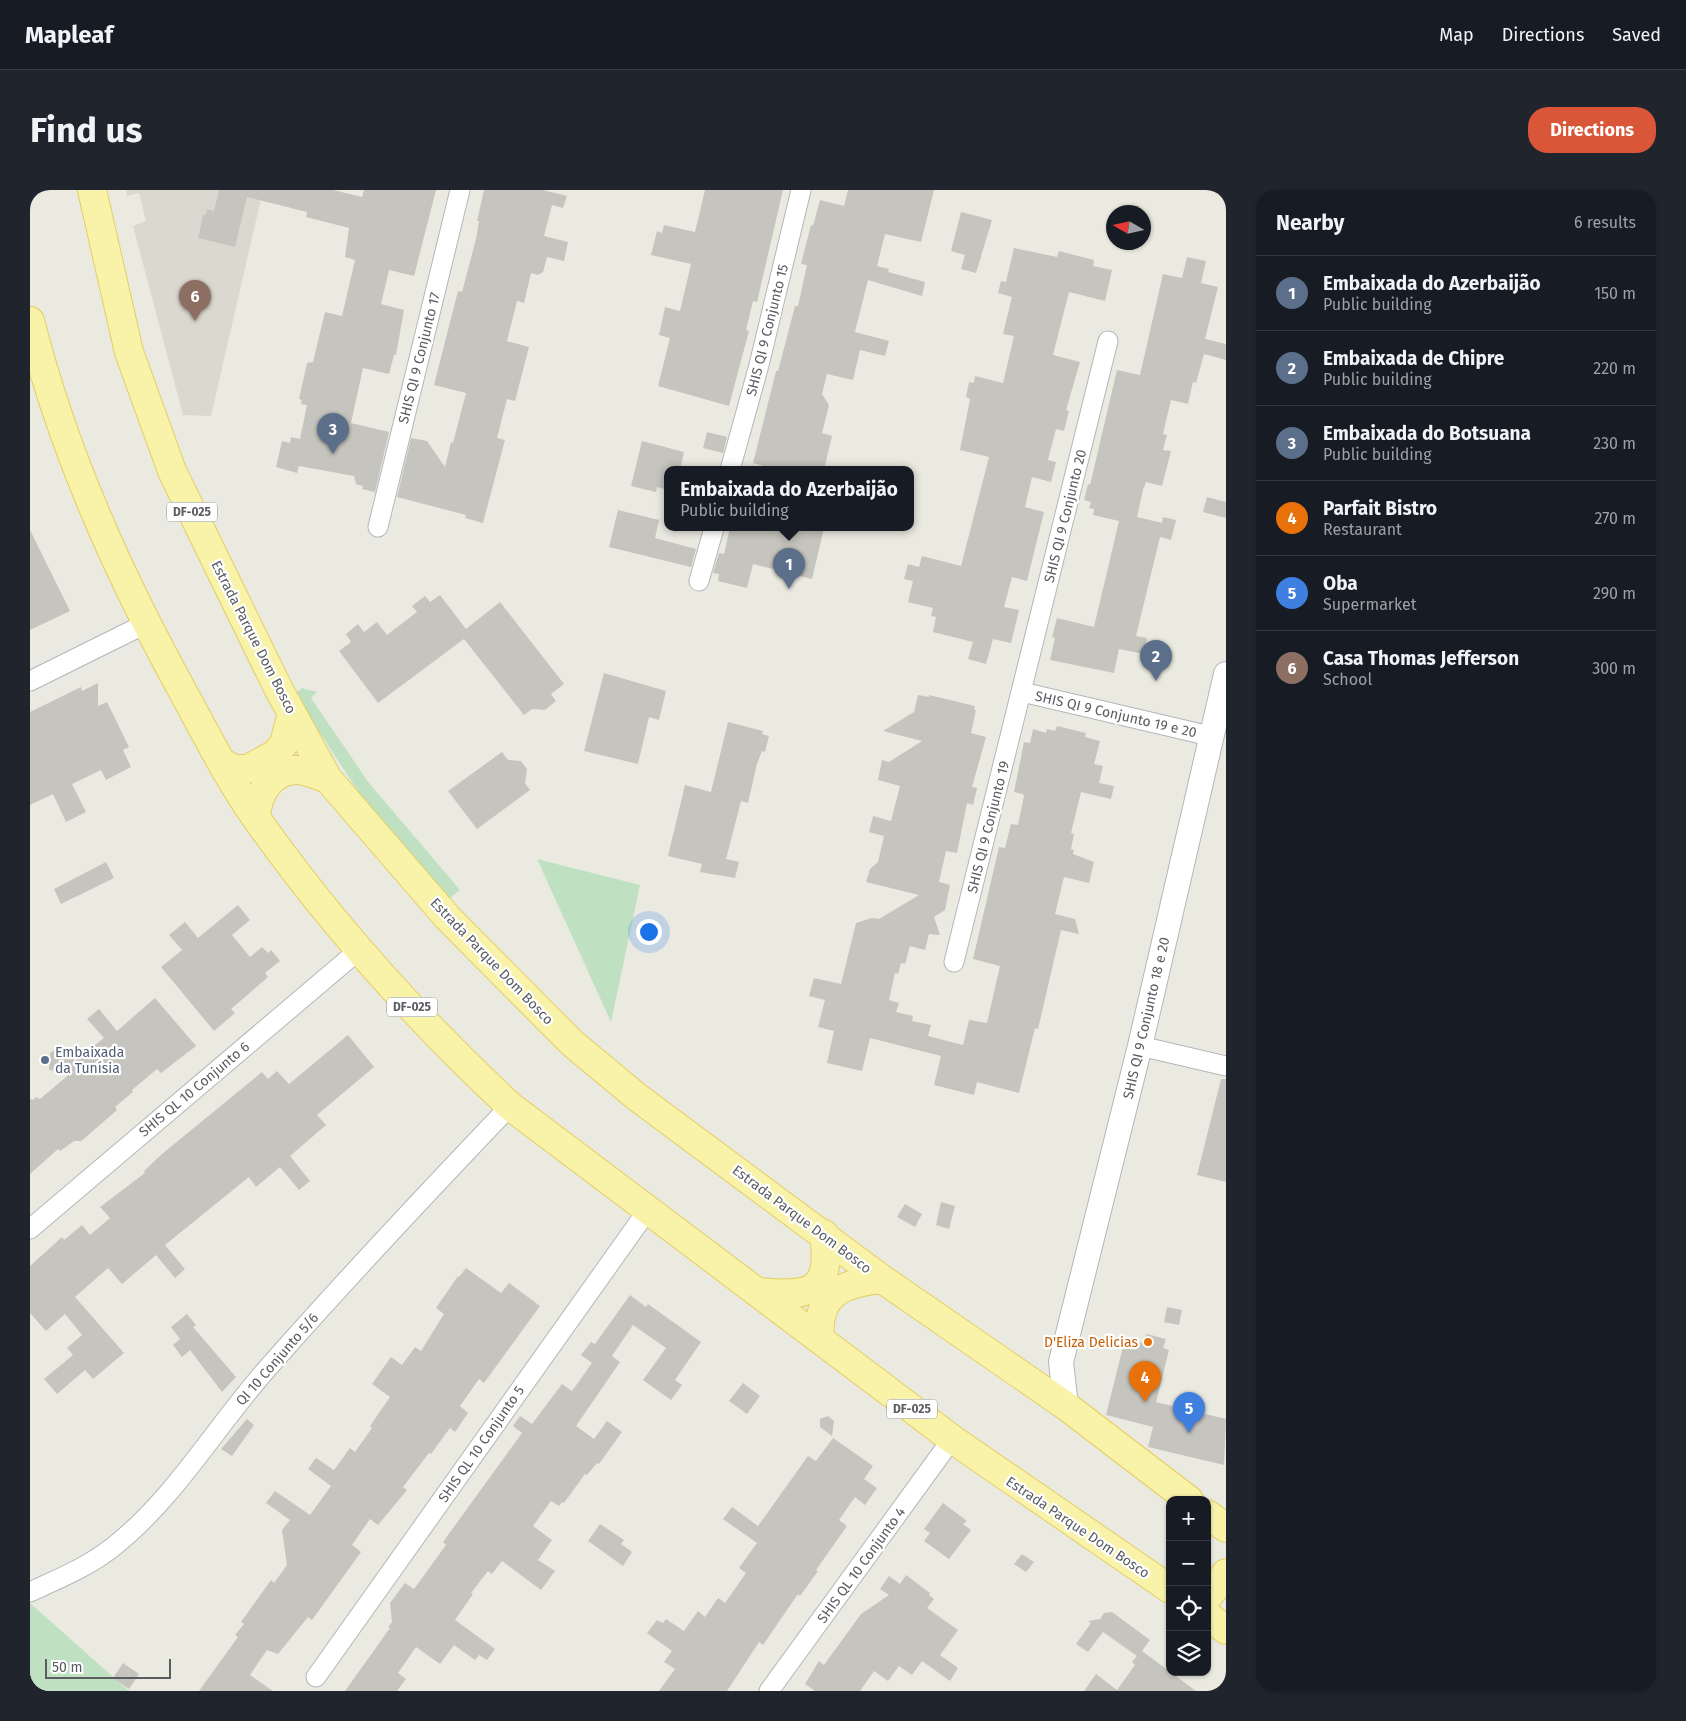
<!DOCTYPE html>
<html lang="en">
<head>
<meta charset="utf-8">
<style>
  body { margin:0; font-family:"Fira Sans",sans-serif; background:#20242c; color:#f1f3f6 }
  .controls { position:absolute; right:15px; bottom:15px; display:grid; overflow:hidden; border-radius:10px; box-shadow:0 1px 4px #0004 }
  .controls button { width:45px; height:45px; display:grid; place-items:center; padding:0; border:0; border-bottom:1px solid #363941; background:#171b24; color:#f1f3f6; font:25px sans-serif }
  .compass { position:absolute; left:1076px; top:15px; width:45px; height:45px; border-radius:50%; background:#171b24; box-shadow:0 1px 4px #0004; rotate:279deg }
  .scale { position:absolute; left:15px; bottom:12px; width:126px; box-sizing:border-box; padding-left:5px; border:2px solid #595c61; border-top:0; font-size:14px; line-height:18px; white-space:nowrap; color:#595c61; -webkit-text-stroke:4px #fff; paint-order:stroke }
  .you { position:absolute; left:618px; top:741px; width:18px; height:18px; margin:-12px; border:4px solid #fff; border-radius:50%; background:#1a73e8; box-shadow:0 0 0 8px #1a73e833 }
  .badge { display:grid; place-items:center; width:32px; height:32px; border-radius:50%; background:#da5638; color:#fff; font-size:16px; font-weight:700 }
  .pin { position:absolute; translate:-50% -41px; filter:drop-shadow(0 1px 2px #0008) }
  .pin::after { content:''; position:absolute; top:26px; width:18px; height:15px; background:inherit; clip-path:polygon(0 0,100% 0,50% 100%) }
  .popup { position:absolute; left:634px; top:276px; width:250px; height:65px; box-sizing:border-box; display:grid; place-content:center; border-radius:10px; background:#171b24; filter:drop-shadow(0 1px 4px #0005); font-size:16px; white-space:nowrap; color:#9ea1a6 }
  .popup b { font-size:19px; color:#f1f3f6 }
  .popup::after { content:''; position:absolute; left:50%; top:100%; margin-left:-10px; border:10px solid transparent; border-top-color:#171b24 }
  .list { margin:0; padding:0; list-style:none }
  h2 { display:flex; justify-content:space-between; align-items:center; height:65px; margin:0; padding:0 20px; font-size:21px }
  h2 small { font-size:16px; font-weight:400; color:#9ea1a6 }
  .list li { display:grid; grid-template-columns:32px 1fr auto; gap:15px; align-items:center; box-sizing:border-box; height:75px; padding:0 20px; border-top:1px solid #363941 }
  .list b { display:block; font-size:19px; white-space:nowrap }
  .list p { margin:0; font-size:16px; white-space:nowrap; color:#9ea1a6 }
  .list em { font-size:16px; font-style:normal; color:#9ea1a6 }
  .icon { flex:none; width:28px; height:28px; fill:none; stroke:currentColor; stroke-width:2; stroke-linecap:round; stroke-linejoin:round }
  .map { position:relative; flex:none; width:1196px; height:1501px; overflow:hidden; border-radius:20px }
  header { display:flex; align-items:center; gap:30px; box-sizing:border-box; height:70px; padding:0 25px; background:#171b24; border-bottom:1px solid #363941 }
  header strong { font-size:24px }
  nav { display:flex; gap:28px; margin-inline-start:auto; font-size:18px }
  .intro { display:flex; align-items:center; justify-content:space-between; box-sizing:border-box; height:120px; padding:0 30px }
  h1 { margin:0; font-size:35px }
  .button { padding:12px 22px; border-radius:20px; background:#da5638; color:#fff; font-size:18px; font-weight:700 }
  main { display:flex; gap:30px; padding:0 30px }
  aside { flex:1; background:#171b24; border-radius:20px; box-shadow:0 1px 4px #0004 }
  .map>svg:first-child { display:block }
</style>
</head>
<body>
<header>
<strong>Mapleaf</strong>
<nav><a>Map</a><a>Directions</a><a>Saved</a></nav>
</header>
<div class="intro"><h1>Find us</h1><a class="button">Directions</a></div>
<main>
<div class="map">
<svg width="1196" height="1501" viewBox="0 0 1196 1501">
  <rect width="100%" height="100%" fill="#ebeae1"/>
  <path fill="#dbd9cf" d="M 96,0 L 233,0 L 181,226 L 153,225 L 103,36 L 116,31 L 109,3 L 97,6 Z"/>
  <path fill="#bfe1c2" d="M 272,498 L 287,502 L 281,508 L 339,593 L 430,700 L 415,712 L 331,606 L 265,504 Z
    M 507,669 L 610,695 L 581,832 Z
    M 0,1413 L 99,1501 L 0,1501 Z"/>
  <path fill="#c6c4be" d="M 189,0 L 303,0 L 332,7 L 334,0 L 406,0 L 384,86 L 359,80 L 351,114 L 374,120 L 366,165 L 364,165 L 359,184 L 333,178 L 321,233 L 359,242 L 345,302 L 332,299 L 333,296 L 326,294 L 324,286 L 269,276 L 267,283 L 246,277 L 252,251 L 260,253 L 261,247 L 270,249 L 277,215 L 271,214 L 272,210 L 269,209 L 277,173 L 283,172 L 295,122 L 312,126 L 325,70 L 315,67 L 319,38 L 276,27 L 277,22 L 217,7 L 205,57 L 168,48 L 173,25 L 176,25 L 177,19 L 184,21 Z
    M 454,0 L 513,0 L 537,6 L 533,18 L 522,15 L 514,46 L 538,52 L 534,71 L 517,67 L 513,82 L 508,85 L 501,83 L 494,113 L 487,111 L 477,151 L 499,157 L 485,211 L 477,209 L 467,248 L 475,250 L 453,333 L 435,328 L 436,325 L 367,307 L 381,248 L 397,251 L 415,277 L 421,252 L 423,253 L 436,203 L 404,195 L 428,101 L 432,102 L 446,49 L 449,31 L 447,31 Z
    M 675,0 L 753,0 L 727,112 L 723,111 L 716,140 L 719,141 L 699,216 L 628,196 L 640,148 L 629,145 L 635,117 L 650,121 L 661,74 L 621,65 L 627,41 L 632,43 L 634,35 L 665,42 Z
    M 818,0 L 904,0 L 891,52 L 855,44 L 847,76 L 859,79 L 858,82 L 895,92 L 892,106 L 838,90 L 825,142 L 859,151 L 855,166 L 830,160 L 823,190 L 797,184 L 792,204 L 799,215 L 792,243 L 802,246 L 794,280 L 749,280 L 723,273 L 746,181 L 748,181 L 765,116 L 768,116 L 777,75 L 771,74 L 781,35 L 783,36 L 790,10 L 814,16 Z
    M 931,22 L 962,30 L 946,83 L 931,79 L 935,65 L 921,61 Z
    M 984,58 L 1027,67 L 1029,61 L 1064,70 L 1063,76 L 1082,80 L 1075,111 L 1039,102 L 1023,165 L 1050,172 L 1036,220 L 1039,221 L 1034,241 L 1026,239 L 1018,270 L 1026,272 L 1021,292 L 1002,287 L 995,317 L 1014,322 L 997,391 L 982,387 L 974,417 L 989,420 L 981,453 L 963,449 L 956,474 L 938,469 L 943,452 L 903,442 L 906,427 L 901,426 L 903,418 L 878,412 L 883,391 L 874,389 L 878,374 L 889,377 L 892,366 L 931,376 L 959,267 L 930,260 L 940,209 L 936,207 L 939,192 L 944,193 L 945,186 L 973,193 L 984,146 L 973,144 L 982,107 L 968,103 L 971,91 L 976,92 Z
    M 1157,67 L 1176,71 L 1171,93 L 1188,97 L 1175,149 L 1196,154 L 1196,170 L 1174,164 L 1166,193 L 1163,192 L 1158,214 L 1141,210 L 1133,244 L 1137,245 L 1133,260 L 1141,261 L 1132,296 L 1116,292 L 1113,300 L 1107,327 L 1132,333 L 1133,327 L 1146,330 L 1141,350 L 1130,347 L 1106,446 L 1117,448 L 1114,464 L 1089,459 L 1084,483 L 1020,470 L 1025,448 L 1022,447 L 1027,428 L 1064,437 L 1089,331 L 1063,325 L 1064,319 L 1059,318 L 1061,312 L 1054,310 L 1058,294 L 1060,295 L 1087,180 L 1110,185 L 1133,84 L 1152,88 Z
    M 677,242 L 697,247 L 693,263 L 673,258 Z
    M 612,251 L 654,262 L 650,280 L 638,280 L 638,300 L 627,297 L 626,302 L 601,296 Z
    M 1177,307 L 1196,312 L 1196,328 L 1173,322 Z
    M 588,320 L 629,330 L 625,348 L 666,359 L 661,377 L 579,357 Z
    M 700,338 L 794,338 L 782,389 L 723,374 L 717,398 L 688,391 L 689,384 L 683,383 L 689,363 L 694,364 Z
    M 0,340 L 40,421 L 0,440 Z
    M 410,405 L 436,439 L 470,412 L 534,494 L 521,504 L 526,511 L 515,520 L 502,519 L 494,525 L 434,449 L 348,513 L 309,461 L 321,452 L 316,444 L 328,434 L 334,442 L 347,432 L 357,445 L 387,422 L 382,416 L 395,406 L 400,412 Z
    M 574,483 L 636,501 L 629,530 L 619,527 L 608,574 L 554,561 Z
    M 68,493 L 68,516 L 77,512 L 99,557 L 93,560 L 101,577 L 76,590 L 71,580 L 42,594 L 56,622 L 36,632 L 23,604 L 0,615 L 0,522 L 51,497 L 52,501 Z
    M 888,505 L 899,507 L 899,505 L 945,516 L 944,520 L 946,520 L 941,543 L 956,547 L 942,597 L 947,598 L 943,615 L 937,613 L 927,663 L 916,661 L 909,692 L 920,695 L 915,720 L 904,727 L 910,745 L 899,744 L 895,760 L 880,756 L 875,774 L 871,773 L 868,784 L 865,783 L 859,810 L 869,813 L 866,822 L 883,826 L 882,831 L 901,835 L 898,846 L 933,855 L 939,830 L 957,833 L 970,776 L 943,769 L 969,657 L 975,658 L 981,634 L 988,635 L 994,606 L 993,604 L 984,602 L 994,552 L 1000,553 L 1003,539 L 1016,543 L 1017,539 L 1025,541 L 1027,536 L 1056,543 L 1055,547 L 1070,551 L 1064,574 L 1073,576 L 1069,593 L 1084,596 L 1081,609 L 1051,602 L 1041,643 L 1044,644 L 1041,659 L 1044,660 L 1043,664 L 1064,672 L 1059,693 L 1034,687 L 1025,724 L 1045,729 L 1049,744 L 1031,740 L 1008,839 L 1005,838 L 989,903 L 947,892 L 944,905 L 904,895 L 911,866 L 840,848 L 832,881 L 797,873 L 804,841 L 788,837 L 795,810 L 779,806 L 784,788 L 811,794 L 826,733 L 842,728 L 849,729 L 889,705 L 836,692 L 840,679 L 848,672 L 854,646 L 839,642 L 843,626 L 861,631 L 870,596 L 848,590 L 852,570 L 859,572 L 892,551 L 853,541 L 884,522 Z
    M 698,532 L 733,541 L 732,544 L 739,546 L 735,562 L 732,561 L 727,574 L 718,613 L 711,611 L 696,669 L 709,672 L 705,688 L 670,682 L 672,674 L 638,666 L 655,595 L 681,602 Z
    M 472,562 L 478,570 L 491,571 L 497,579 L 495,593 L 500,600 L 447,639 L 418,601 Z
    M 76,672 L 84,688 L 31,714 L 24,699 Z
    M 208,715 L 220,730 L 202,745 L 220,767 L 232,757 L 238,763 L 241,760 L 250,771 L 235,783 L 238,787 L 201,819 L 205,823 L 184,841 L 131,777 L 152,760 L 139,745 L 155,732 L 168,748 Z
    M 125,808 L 166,856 L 131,883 L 127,879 L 102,900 L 103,902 L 85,917 L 87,920 L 56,947 L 51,951 L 44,951 L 30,961 L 28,959 L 0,984 L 0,909 L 4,910 L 5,907 L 10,909 L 41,883 L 19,880 L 20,863 L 31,855 L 45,871 L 74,848 L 57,829 L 69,819 L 87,841 Z
    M 318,845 L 344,877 L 287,925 L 296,935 L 260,966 L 280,991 L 269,1000 L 250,977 L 226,997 L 219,987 L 135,1055 L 155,1079 L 145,1088 L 126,1065 L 92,1094 L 78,1078 L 45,1107 L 94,1163 L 63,1189 L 55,1180 L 27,1204 L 14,1189 L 43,1165 L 37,1158 L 52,1145 L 35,1124 L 16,1141 L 0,1123 L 0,1076 L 32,1047 L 34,1050 L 52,1035 L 60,1045 L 80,1028 L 70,1017 L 115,983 L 114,981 L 132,964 L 232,882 L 238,889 L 247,881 L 259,894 Z
    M 1191,889 L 1196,889 L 1196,992 L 1167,985 Z
    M 911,1012 L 925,1016 L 919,1039 L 906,1035 Z
    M 875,1014 L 892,1024 L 885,1037 L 867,1027 Z
    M 436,1078 L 471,1103 L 479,1093 L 510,1116 L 454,1193 L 449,1189 L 430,1216 L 438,1223 L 425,1242 L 420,1238 L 401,1264 L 399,1263 L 373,1297 L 377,1300 L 348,1335 L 340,1329 L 322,1355 L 331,1362 L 282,1430 L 278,1427 L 248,1464 L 237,1460 L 220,1485 L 243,1501 L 169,1501 L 208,1447 L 205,1445 L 214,1434 L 211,1432 L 241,1390 L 244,1393 L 257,1375 L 252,1340 L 260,1330 L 236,1313 L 245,1301 L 280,1325 L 301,1296 L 278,1279 L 286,1268 L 304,1280 L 320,1258 L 325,1262 L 342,1238 L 340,1236 L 360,1207 L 342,1194 L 361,1167 L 372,1175 L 385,1157 L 391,1161 L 414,1124 L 406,1118 L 428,1086 L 429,1087 Z
    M 600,1105 L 616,1117 L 618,1114 L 671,1152 L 645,1190 L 652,1195 L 641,1210 L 613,1190 L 636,1158 L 603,1135 L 582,1166 L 590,1172 L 546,1236 L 564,1249 L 577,1231 L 592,1242 L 569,1274 L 567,1273 L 557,1285 L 555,1284 L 534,1313 L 532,1312 L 529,1316 L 521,1311 L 503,1336 L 522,1350 L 508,1370 L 525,1381 L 511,1400 L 472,1371 L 462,1384 L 458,1381 L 441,1403 L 443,1404 L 425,1430 L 465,1459 L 457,1470 L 449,1465 L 445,1470 L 424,1455 L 410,1474 L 386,1457 L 368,1483 L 376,1489 L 367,1501 L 315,1501 L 360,1438 L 358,1437 L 362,1432 L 360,1413 L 375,1393 L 384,1399 L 416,1355 L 413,1352 L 492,1243 L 483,1236 L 490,1226 L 502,1234 L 532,1194 L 542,1201 L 562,1173 L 551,1165 L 561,1152 L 565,1154 Z
    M 1137,1117 L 1152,1120 L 1149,1135 L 1134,1132 Z
    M 157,1124 L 166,1135 L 163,1137 L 206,1187 L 192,1202 L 160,1160 L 152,1167 L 143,1155 L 150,1149 L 141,1137 Z
    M 1117,1144 L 1136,1149 L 1133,1158 L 1139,1160 L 1126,1212 L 1196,1229 L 1194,1275 L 1118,1257 L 1123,1237 L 1076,1225 L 1095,1149 L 1111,1153 Z
    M 713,1193 L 730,1206 L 717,1224 L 699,1211 Z
    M 798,1226 L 804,1231 L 802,1246 L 790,1237 L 790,1229 Z
    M 217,1229 L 224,1235 L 202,1266 L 191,1259 Z
    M 803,1248 L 843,1276 L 834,1289 L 847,1298 L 835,1315 L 825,1307 L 809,1330 L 817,1336 L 786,1380 L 788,1381 L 770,1406 L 768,1404 L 733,1455 L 729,1452 L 697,1501 L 629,1501 L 645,1479 L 634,1472 L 642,1461 L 617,1443 L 627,1430 L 633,1433 L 636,1429 L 654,1441 L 668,1421 L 675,1427 L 688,1408 L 695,1413 L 716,1383 L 709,1378 L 727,1353 L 693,1329 L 702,1317 L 728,1336 L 778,1266 L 786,1271 Z
    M 913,1313 L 937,1331 L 933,1334 L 941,1340 L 919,1369 L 894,1351 L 900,1343 L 894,1339 Z
    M 570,1334 L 594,1350 L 591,1354 L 602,1362 L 593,1376 L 558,1351 Z
    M 992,1364 L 1004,1372 L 996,1382 L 984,1374 Z
    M 876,1385 L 900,1403 L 899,1405 L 904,1409 L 897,1418 L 928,1440 L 910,1465 L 928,1478 L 920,1491 L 892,1471 L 882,1485 L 869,1476 L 858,1491 L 844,1481 L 830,1501 L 785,1501 L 775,1494 L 789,1471 L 794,1475 L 831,1424 L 859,1405 L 850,1399 L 859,1386 L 870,1394 Z
    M 1082,1422 L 1120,1450 L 1112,1461 L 1166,1501 L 1054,1501 L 1066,1484 L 1087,1500 L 1105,1475 L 1102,1472 L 1107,1466 L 1073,1442 L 1058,1462 L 1046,1454 L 1061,1433 L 1058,1431 L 1070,1429 L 1074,1423 Z
    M 93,1473 L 109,1484 L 99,1499 L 83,1488 Z"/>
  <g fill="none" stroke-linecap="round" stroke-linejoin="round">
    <defs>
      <path id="minor" d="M 700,280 L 729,175 L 771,0
        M 348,337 L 430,0
        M 669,391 L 684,338
        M 0,491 L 115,434
        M 992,502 L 1180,546
        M 924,772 L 1078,151
        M 1110,856 L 1196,876
        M 0,1039 L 329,760
        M 0,1402 C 28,1389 58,1377 83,1357 C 144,1309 185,1238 236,1180 C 315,1090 397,1003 480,916
        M 286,1487 L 617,1021
        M 739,1501 L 922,1249"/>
      <path id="tertiary" d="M 1036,1216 L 1031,1172 L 1110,856 L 1196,484"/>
      <path id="primary" d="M 62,0 L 99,162 L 142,281 L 248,498 L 298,589 L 417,727 L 542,853 L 607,907 L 852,1089 L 1036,1216 L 1159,1310
        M 0,131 C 34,265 91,390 158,511 C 179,550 200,591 226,628 C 300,733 387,829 480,916 L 922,1249 L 1140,1399
        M 191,572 L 204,579 L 218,579 L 245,564 L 254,554 L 262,523
        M 226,628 C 227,606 239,582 264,580 C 275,579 288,586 298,589
        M 729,1102 C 781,1107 802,1103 794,1044
        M 790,1148 C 786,1103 813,1093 852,1089
        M 1177,1324 L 1196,1338
        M 1177,1408 L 1196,1383
        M 1177,1425 L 1196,1440"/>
    </defs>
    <use href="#minor" stroke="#b3b6ba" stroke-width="21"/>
    <use href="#tertiary" stroke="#b3b6ba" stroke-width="26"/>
    <use href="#primary" stroke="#e5cd60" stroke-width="30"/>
    <use href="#minor" stroke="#fff" stroke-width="19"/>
    <use href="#tertiary" stroke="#fff" stroke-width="24"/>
    <use href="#primary" stroke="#f8f3a9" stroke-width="28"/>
  </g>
  <circle fill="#5c6f8a" stroke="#fff" stroke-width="2" cx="15" cy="870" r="5"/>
  <circle fill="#e8710a" stroke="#fff" stroke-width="2" cx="1118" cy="1152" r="5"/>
  <g text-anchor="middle" stroke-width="4.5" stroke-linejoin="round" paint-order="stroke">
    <g fill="#fff" stroke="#8b8d90" stroke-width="1">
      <rect x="137" y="312.5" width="50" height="19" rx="4"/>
      <rect x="357" y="807.5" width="50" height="19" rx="4"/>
      <rect x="857" y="1209.5" width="50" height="19" rx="4"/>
    </g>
    <g font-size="12" font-weight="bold" fill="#595c61">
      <text x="162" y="326">DF-025</text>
      <text x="382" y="821">DF-025</text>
      <text x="882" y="1223">DF-025</text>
    </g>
    <g font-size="14" fill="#595c61" stroke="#fff">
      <text transform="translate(737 140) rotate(-76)" y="5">SHIS QI 9 Conjunto 15</text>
      <text transform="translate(389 168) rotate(-76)" y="5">SHIS QI 9 Conjunto 17</text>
      <text transform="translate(1035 326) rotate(-76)" y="5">SHIS QI 9 Conjunto 20</text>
      <text transform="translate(224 447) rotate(63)" y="5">Estrada Parque Dom Bosco</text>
      <text transform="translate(1086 524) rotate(13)" y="5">SHIS QI 9 Conjunto 19 e 20</text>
      <text transform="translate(958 637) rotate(-76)" y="5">SHIS QI 9 Conjunto 19</text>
      <text transform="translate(462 771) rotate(46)" y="5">Estrada Parque Dom Bosco</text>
      <text transform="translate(1116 828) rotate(-77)" y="5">SHIS QI 9 Conjunto 18 e 20</text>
      <text transform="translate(164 899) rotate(-40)" y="5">SHIS QL 10 Conjunto 6</text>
      <text transform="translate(772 1029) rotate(37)" y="5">Estrada Parque Dom Bosco</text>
      <text transform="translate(247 1169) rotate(-49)" y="5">QI 10 Conjunto 5/6</text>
      <text transform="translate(451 1254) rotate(-55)" y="5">SHIS QL 10 Conjunto 5</text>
      <text transform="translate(1048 1337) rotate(34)" y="5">Estrada Parque Dom Bosco</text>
      <text transform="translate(831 1375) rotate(-54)" y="5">SHIS QL 10 Conjunto 4</text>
    </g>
    <g font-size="14" fill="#4e5e75" stroke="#fff" text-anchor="start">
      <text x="25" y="867">Embaixada<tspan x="25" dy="16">da Tunísia</tspan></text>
    </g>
    <g font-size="14" fill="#c56008" stroke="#fff" text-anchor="end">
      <text x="1108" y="1157">D'Eliza Delicias</text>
    </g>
  </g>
</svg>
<div class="controls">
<button>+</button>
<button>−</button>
<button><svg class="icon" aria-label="locate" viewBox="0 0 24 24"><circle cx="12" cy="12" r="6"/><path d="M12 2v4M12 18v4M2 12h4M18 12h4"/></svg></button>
<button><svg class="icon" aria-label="layers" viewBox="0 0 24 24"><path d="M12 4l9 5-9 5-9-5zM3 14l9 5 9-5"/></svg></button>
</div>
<svg class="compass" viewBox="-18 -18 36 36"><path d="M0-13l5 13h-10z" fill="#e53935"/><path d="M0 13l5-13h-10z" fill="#9ea1a6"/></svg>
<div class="scale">50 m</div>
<div class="you"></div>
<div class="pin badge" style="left:759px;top:399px;background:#5c6f8a">1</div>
<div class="popup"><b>Embaixada do Azerbaijão</b>Public building</div>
<div class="pin badge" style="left:1126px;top:491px;background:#5c6f8a">2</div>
<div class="pin badge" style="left:303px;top:264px;background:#5c6f8a">3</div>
<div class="pin badge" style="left:1115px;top:1212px;background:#e8710a">4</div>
<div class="pin badge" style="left:1159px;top:1243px;background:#3f7fe0">5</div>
<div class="pin badge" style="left:165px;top:131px;background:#8d6e63">6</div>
</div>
<aside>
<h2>Nearby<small>6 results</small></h2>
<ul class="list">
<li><span class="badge" style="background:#5c6f8a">1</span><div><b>Embaixada do Azerbaijão</b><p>Public building</p></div><em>150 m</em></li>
<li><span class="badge" style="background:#5c6f8a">2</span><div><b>Embaixada de Chipre</b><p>Public building</p></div><em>220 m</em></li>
<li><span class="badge" style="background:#5c6f8a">3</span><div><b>Embaixada do Botsuana</b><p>Public building</p></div><em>230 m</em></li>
<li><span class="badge" style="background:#e8710a">4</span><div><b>Parfait Bistro</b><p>Restaurant</p></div><em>270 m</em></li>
<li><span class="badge" style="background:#3f7fe0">5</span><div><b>Oba</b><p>Supermarket</p></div><em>290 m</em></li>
<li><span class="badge" style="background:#8d6e63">6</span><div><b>Casa Thomas Jefferson</b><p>School</p></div><em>300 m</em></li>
</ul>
</aside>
</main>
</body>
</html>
